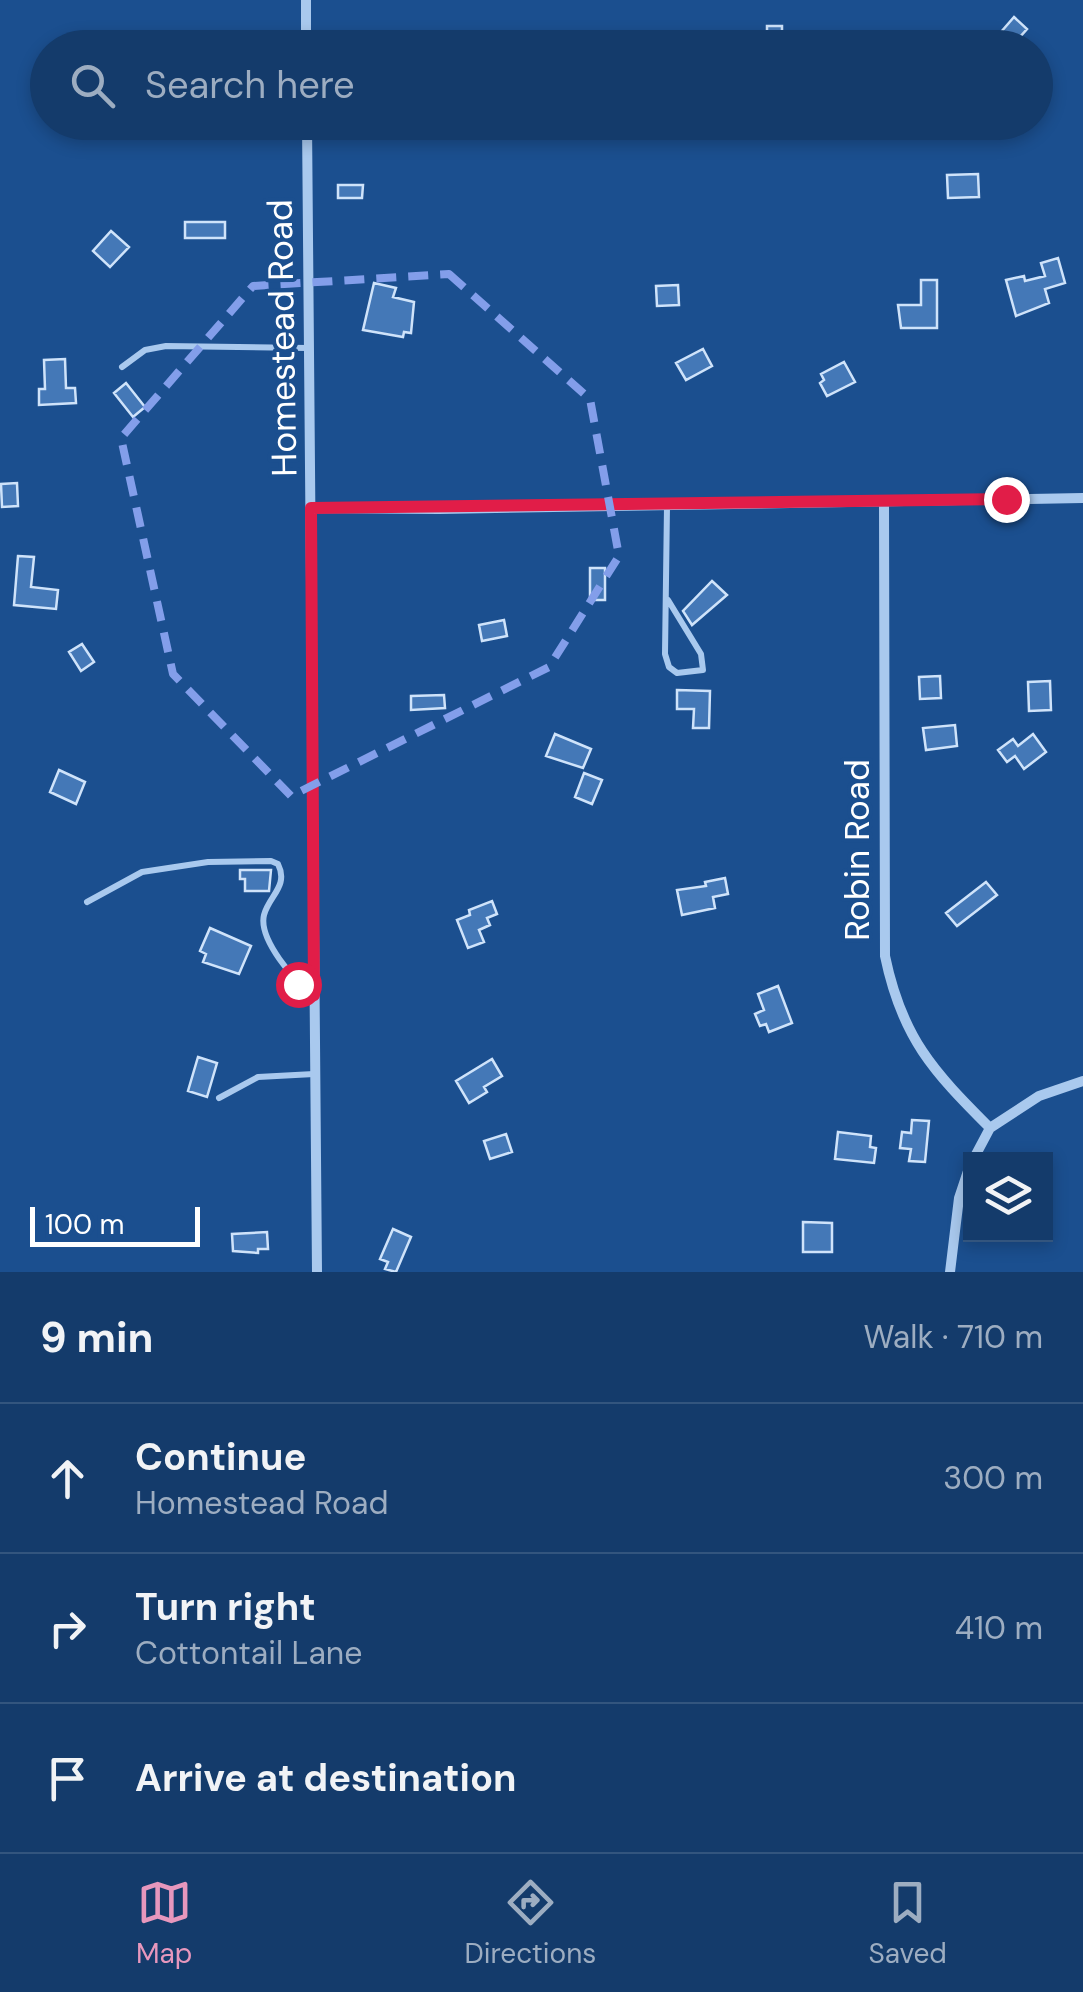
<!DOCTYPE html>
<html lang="en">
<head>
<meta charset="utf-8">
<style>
  body { margin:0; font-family:"DM Sans",sans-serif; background:#214673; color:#f1f3f6 }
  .controls { position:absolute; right:30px; bottom:30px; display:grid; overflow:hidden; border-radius:0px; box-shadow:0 5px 15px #0003 }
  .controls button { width:90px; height:90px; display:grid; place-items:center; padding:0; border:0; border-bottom:2px solid #33557e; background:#143b6b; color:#f1f3f6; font:50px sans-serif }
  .scale { position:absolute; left:30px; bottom:25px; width:170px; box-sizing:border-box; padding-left:10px; border:5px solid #fff; border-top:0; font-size:28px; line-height:35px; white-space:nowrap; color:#fff; -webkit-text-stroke:8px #1b4f8f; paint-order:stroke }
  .stop { position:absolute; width:30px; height:30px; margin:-22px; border:8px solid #e11d48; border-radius:50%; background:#fff }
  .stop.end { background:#e11d48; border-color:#fff; box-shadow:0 2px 10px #0008 }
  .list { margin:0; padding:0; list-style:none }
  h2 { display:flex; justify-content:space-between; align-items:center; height:130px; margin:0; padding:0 40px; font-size:42px }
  h2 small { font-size:32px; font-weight:400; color:#9dadc1 }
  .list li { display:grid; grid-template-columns:65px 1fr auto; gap:30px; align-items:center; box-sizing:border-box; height:150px; padding:0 40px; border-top:2px solid #33557e }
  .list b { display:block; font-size:38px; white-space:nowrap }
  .list p { margin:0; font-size:32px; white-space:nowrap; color:#9dadc1 }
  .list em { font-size:32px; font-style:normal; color:#9dadc1 }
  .icon { flex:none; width:55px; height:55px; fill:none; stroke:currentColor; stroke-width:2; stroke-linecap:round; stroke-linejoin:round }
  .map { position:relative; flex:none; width:1083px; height:1272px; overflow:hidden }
  .search { position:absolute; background:#143b6b; box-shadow:0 5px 15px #0003; left:30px; right:30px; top:30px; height:110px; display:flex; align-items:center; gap:25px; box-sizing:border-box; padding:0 35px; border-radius:55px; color:#9dadc1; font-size:38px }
  .sheet { height:580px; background:#143b6b }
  nav { display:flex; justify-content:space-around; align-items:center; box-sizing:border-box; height:140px; border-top:2px solid #33557e; background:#143b6b; font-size:28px; color:#9dadc1 }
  nav a { display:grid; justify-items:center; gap:5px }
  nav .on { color:#e797bd }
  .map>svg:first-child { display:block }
</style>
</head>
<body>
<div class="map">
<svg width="1083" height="1272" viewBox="0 0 1083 1272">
  <rect width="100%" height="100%" fill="#1b4f8f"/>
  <path fill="#4478b7" stroke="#cfe3fa" stroke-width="2.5" d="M 1014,17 L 1027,29 L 1010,48 L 981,48 L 990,37 L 994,40 Z
    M 767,26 L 782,26 L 782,48 L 767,48 Z
    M 978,174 L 979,197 L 948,198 L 947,175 Z
    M 338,185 L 363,185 L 362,198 L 338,198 Z
    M 185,222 L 225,222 L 225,238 L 185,238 Z
    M 111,231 L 129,247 L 110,267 L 93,251 Z
    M 1058,258 L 1065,283 L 1045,289 L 1049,303 L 1016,316 L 1006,280 L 1024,276 L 1025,281 L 1045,276 L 1041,263 Z
    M 921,280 L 937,280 L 937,328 L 901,328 L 898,305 L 921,305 Z
    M 374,283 L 396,288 L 393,297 L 414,302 L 411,333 L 404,332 L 403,337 L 363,330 Z
    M 678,285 L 679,305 L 657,306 L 656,286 Z
    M 703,349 L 712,366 L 686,380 L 676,363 Z
    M 65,359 L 66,388 L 75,388 L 76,403 L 39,405 L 39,389 L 45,389 L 44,360 Z
    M 844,362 L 855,382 L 827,396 L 820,383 L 824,380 L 821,374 Z
    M 126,383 L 145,407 L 133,417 L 114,393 Z
    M 17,483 L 18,506 L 2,507 L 1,484 Z
    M 18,556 L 34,557 L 31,587 L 58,590 L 56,609 L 14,605 Z
    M 590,568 L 605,568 L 605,600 L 590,600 Z
    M 712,581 L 727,595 L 692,625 L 683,611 Z
    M 504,620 L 507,636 L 482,641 L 479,625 Z
    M 82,644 L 94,662 L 81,671 L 69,652 Z
    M 940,676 L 941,698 L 920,699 L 919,677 Z
    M 1050,681 L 1051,710 L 1029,711 L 1028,682 Z
    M 677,690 L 710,691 L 709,728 L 693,728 L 694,709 L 677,709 Z
    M 444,695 L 445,708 L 411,710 L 411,696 Z
    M 955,725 L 957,746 L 926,750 L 923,728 Z
    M 555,734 L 591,749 L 583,768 L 546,756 Z
    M 1033,734 L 1046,752 L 1024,769 L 1015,756 L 1007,762 L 998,750 L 1013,739 L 1018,746 Z
    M 59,770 L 85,782 L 76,804 L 50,792 Z
    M 584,773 L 602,780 L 592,804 L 575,797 Z
    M 240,870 L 271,870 L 269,891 L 245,891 L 245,879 L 240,879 Z
    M 725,878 L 728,894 L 713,897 L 715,908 L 682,915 L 677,890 L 706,886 L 705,882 Z
    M 986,882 L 997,895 L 957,926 L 946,913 Z
    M 492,901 L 497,914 L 487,918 L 490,925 L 479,930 L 484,942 L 468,948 L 457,920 L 470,915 L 469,910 Z
    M 210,928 L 251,946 L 239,974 L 203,962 L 206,954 L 200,951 Z
    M 778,986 L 792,1023 L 769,1032 L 766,1024 L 760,1026 L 755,1014 L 764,1010 L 758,994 Z
    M 198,1057 L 217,1063 L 207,1097 L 188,1091 Z
    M 492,1059 L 502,1076 L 484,1087 L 487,1092 L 469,1103 L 456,1081 Z
    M 912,1120 L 929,1121 L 925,1162 L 909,1161 L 911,1149 L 900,1148 L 902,1132 L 911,1133 Z
    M 838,1132 L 871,1136 L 870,1147 L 876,1148 L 874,1163 L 835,1159 Z
    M 506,1134 L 512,1152 L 490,1159 L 484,1141 Z
    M 803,1222 L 832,1223 L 832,1252 L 803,1252 Z
    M 393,1229 L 411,1237 L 396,1272 L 385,1269 L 388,1262 L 380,1259 Z
    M 267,1232 L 268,1249 L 258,1249 L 258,1253 L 233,1251 L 232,1234 Z"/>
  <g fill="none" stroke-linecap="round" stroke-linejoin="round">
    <path stroke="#a9c9ee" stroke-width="6" d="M 122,367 L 145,350 L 166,346 L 308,348
      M 667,506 L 665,654 L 669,667 L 677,673 L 703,670 L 701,654 L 668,600
      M 87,902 L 142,872 L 208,862 L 271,861 L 278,864 C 289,886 269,896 264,915 C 258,939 295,982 313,995
      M 219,1098 L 258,1077 L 314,1074"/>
    <path stroke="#a9c9ee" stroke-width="10" d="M 306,0 L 306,48
      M 307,122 L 317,1272
      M 884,501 L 885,956 C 902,1038 933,1071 990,1128 L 973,1160
      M 311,508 L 439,509 L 1083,498
      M 990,1128 L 1039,1096 L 1083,1081
      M 950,1272 L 959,1198 L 970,1165"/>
  </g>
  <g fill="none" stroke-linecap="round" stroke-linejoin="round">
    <path stroke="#e11d48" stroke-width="12" d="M 298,984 L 314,995 L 311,508 L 1006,499"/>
  </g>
  <path fill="none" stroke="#839eea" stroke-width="8" stroke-dasharray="20 12" stroke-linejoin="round" d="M 449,274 L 590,399 L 619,556 L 549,667 L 291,796 L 173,674 L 121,438 L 253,286 Z"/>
  <g text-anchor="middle" stroke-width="8" stroke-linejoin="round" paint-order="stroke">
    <g font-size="35" fill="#fff" stroke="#1b4f8f">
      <text transform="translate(282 338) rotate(-91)" y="12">Homestead Road</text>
      <text transform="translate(857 850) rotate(-90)" y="12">Robin Road</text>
    </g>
  </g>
</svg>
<div class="controls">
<button><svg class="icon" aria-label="layers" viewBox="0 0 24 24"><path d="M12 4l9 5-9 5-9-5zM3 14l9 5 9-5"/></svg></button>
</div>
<div class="scale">100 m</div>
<div class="stop" style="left:298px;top:984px"></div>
<div class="stop end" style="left:1006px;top:499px"></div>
<div class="search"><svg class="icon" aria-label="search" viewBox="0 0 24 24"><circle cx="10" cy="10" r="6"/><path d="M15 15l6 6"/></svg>Search here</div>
</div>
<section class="sheet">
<h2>9 min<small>Walk · 710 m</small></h2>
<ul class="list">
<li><svg class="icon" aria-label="ahead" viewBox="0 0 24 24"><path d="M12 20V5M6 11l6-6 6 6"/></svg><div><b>Continue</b><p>Homestead Road</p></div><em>300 m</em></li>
<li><svg class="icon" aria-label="right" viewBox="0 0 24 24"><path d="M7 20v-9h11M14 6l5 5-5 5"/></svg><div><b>Turn right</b><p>Cottontail Lane</p></div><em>410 m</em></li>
<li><svg class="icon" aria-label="arrive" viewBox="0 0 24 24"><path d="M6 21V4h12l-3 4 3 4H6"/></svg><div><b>Arrive at destination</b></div></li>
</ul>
</section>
<nav>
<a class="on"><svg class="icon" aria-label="map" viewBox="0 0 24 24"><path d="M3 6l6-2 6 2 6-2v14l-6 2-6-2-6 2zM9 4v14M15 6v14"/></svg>Map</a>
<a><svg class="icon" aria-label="directions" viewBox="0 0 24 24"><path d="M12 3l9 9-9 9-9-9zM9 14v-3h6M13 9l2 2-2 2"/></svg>Directions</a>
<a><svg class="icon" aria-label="saved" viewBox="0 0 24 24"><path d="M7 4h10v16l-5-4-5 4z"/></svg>Saved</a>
</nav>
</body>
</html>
